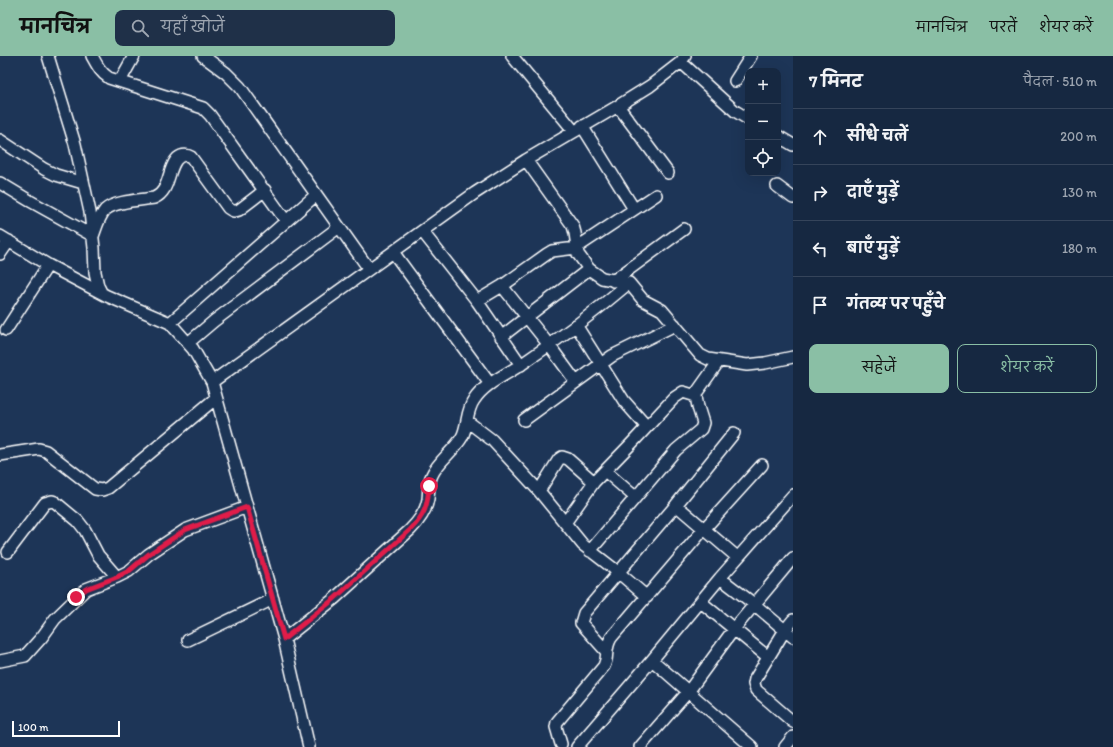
<!DOCTYPE html>
<html lang="hi">
<head>
<meta charset="utf-8">
<style>
  body { margin:0; font-family:Itim,"Playpen Sans Deva",sans-serif; background:#1f3048; color:#f1f3f6 }
  .controls { position:absolute; right:12px; top:12px; display:grid; overflow:hidden; border-radius:8px; box-shadow:0 4px 16px #0002 }
  .controls button { width:36px; height:36px; display:grid; place-items:center; padding:0; border:0; border-bottom:1px solid #35445a; background:#162841; color:#f1f3f6; font:20px sans-serif }
  .scale { position:absolute; left:12px; bottom:10px; width:108px; box-sizing:border-box; padding-left:4px; border:2px solid #fff; border-top:0; font-size:11px; line-height:14px; white-space:nowrap; color:#fff; -webkit-text-stroke:3px #1d3557; paint-order:stroke }
  .stop { position:absolute; width:12px; height:12px; margin:-9px; border:3px solid #e11d48; border-radius:50%; background:#fff }
  .stop.end { background:#e11d48; border-color:#fff; box-shadow:0 1px 4px #0008 }
  .list { margin:0; padding:0; list-style:none }
  h2 { display:flex; justify-content:space-between; align-items:center; height:52px; margin:0; padding:0 16px; font-size:17px }
  h2 small { font-size:13px; font-weight:400; color:#9ea6b1 }
  .list li { display:grid; grid-template-columns:26px 1fr auto; gap:12px; align-items:center; box-sizing:border-box; height:56px; padding:0 16px; border-top:1px solid #35445a }
  .list b { display:block; font-size:15px; white-space:nowrap }
  .list em { font-size:13px; font-style:normal; color:#9ea6b1 }
  .actions { display:flex; gap:8px; padding:12px 16px }
  .actions a { flex:1; padding:9px 0; border:1px solid #8abfa5; border-radius:8px; text-align:center; font-size:14px; color:#8abfa5 }
  .actions .main { background:#8abfa5; color:#111 }
  .icon { flex:none; width:22px; height:22px; fill:none; stroke:currentColor; stroke-width:2; stroke-linecap:round; stroke-linejoin:round }
  .map { position:relative; flex:none; width:793px; height:691px; overflow:hidden }
  header { display:flex; align-items:center; gap:24px; box-sizing:border-box; height:56px; padding:0 20px; background:#8abfa5; color:#111 }
  header strong { font-size:19px }
  nav { display:flex; gap:22px; margin-inline-start:auto; font-size:14px }
  .search { width:280px; height:36px; background:#1f3048; display:flex; align-items:center; gap:10px; box-sizing:border-box; padding:0 14px; border-radius:8px; color:#9ea6b1; font-size:15px }
  main { display:flex }
  aside { flex:1; background:#162841 }
  .map>svg:first-child { display:block }
</style>
</head>
<body>
<header>
<strong>मानचित्र</strong>
<div class="search"><svg class="icon" aria-label="search" viewBox="0 0 24 24"><circle cx="10" cy="10" r="6"/><path d="M15 15l6 6"/></svg>यहाँ खोजें</div>
<nav><a>मानचित्र</a><a>परतें</a><a>शेयर करें</a></nav>
</header>
<main>
<div class="map">
<svg width="793" height="691" viewBox="0 0 793 691">
  <rect width="100%" height="100%" fill="#1d3557"/>
  <filter id="ink" filterUnits="userSpaceOnUse"><feTurbulence type="fractalNoise" baseFrequency=".025" numOctaves="2"/><feDisplacementMap in="SourceGraphic" scale="8" xChannelSelector="R" yChannelSelector="G"/><feConvolveMatrix kernelMatrix="1 2 1 2 8 2 1 2 1" color-interpolation-filters="sRGB"/></filter>
  <g filter="url(#ink)">
    <g fill="none" stroke-linecap="round" stroke-linejoin="round">
      <defs>
        <path id="minor" d="M 48,0 L 75,88 L 90,156 L 94,192 L 95,216 L 98,230 L 101,236
          M 92,0 C 97,9 100,16 109,22 L 203,52 L 210,59 L 286,165
          M 203,0 L 226,17 L 240,31 L 369,213
          M 512,0 L 574,75
          M 681,6 L 735,55 L 748,63
          M 120,25 L 134,0
          M 735,25 L 751,0
          M 618,50 L 668,117
          M 582,70 L 634,153
          M 778,80 L 793,89
          M 0,84 L 44,113 L 56,119 L 83,127
          M 526,104 L 573,170 L 575,177 L 578,198 L 589,213 L 602,222 L 629,227 L 643,244 L 662,254 L 700,299 L 708,303 L 747,309 L 765,307 L 793,301
          M 0,127 L 30,145 L 93,180 C 96,172 99,161 105,154 C 114,145 141,144 154,142 C 170,135 167,116 176,104 C 180,99 186,98 191,101 L 228,152 C 232,155 234,156 239,154 L 265,134
          M 777,130 L 793,142
          M 422,175 L 477,245 L 521,309
          M 0,180 L 48,209 L 107,240 L 170,267 L 193,293 L 212,326 L 475,137 L 526,104 L 618,50 L 650,30 L 681,6 L 685,0
          M 393,196 L 490,328
          M 0,198 L 9,185
          M 613,225 L 684,173
          M 502,230 L 549,289 L 576,326
          M 477,245 L 502,230 L 547,198 L 552,195 L 576,192 L 656,139
          M 170,267 L 316,139
          M 576,269 L 624,345 L 647,371
          M 6,274 L 48,209
          M 501,281 L 589,213
          M 188,287 L 214,265 L 339,171
          M 212,326 L 284,583 L 309,691
          M 524,364 L 612,300 L 675,269
          M 467,365 L 492,384 L 539,435 L 583,489 L 618,516 L 647,541
          M 0,399 L 39,393 L 46,395 L 95,433 L 102,434 L 108,432 L 216,342
          M 605,415 L 635,441
          M 539,435 L 559,403 L 562,401 L 568,403 L 594,426
          M 676,449 L 737,501
          M 565,467 L 594,426 L 631,388 L 674,342 L 683,336 L 696,340
          M 590,495 L 676,394 L 701,373 L 703,367 L 698,351 L 696,340 L 697,336 L 719,305
          M 8,496 L 45,447 L 52,445 L 55,446 L 78,465 L 85,474 L 98,499 L 117,521
          M 720,522 L 754,548 L 793,581
          M 701,546 L 768,601
          M 793,564 L 785,574 L 755,623 L 754,628 L 756,634 L 793,666
          M 284,583 L 334,543 L 410,474 C 419,465 426,456 428,443 C 429,435 428,427 432,419 C 438,405 454,395 462,381 C 468,370 466,355 474,344 C 485,327 506,319 522,308 C 559,283 595,256 629,227
          M 188,584 L 273,543
          M 606,595 L 581,567 L 584,557 L 676,449 L 734,377
          M 652,604 L 752,691
          M 0,605 L 25,600 L 42,581 L 55,563 L 86,533 L 117,521 L 129,515 L 149,498 L 185,474 L 247,451
          M 561,688 L 556,671 L 557,666 L 604,610 C 609,600 604,594 611,582 L 704,473 L 762,409
          M 577,691 L 652,604 L 720,522 L 793,439
          M 640,691 L 688,636 L 734,573 L 793,502
          M 785,691 L 793,681"/>
      </defs>
      <use href="#minor" stroke="#fff" stroke-width="14"/>
      <use href="#minor" stroke="#1d3557" stroke-width="11"/>
    </g>
  </g>
  <g fill="none" stroke-linecap="round" stroke-linejoin="round" filter="url(#ink)">
    <path stroke="#e11d48" stroke-width="5" d="M 76,541 L 86,533 L 117,521 L 129,515 L 149,498 L 185,474 L 247,451 L 284,583 L 334,543 L 410,474 C 424,460 428,450 429,430"/>
  </g>
</svg>
<div class="controls">
<button>+</button>
<button>−</button>
<button><svg class="icon" aria-label="locate" viewBox="0 0 24 24"><circle cx="12" cy="12" r="6"/><path d="M12 2v4M12 18v4M2 12h4M18 12h4"/></svg></button>
</div>
<div class="scale">100 m</div>
<div class="stop" style="left:429px;top:430px"></div>
<div class="stop end" style="left:76px;top:541px"></div>
</div>
<aside>
<h2>7 मिनट<small>पैदल · 510 m</small></h2>
<ul class="list">
<li><svg class="icon" aria-label="ahead" viewBox="0 0 24 24"><path d="M12 20V5M6 11l6-6 6 6"/></svg><div><b>सीधे चलें</b></div><em>200 m</em></li>
<li><svg class="icon" aria-label="right" viewBox="0 0 24 24"><path d="M7 20v-9h11M14 6l5 5-5 5"/></svg><div><b>दाएँ मुड़ें</b></div><em>130 m</em></li>
<li><svg class="icon" aria-label="left" viewBox="0 0 24 24"><path d="M17 20v-9H6M10 6l-5 5 5 5"/></svg><div><b>बाएँ मुड़ें</b></div><em>180 m</em></li>
<li><svg class="icon" aria-label="arrive" viewBox="0 0 24 24"><path d="M6 21V4h12l-3 4 3 4H6"/></svg><div><b>गंतव्य पर पहुँचे</b></div></li>
</ul>
<div class="actions"><a class="main">सहेजें</a><a>शेयर करें</a></div>
</aside>
</main>
</body>
</html>
